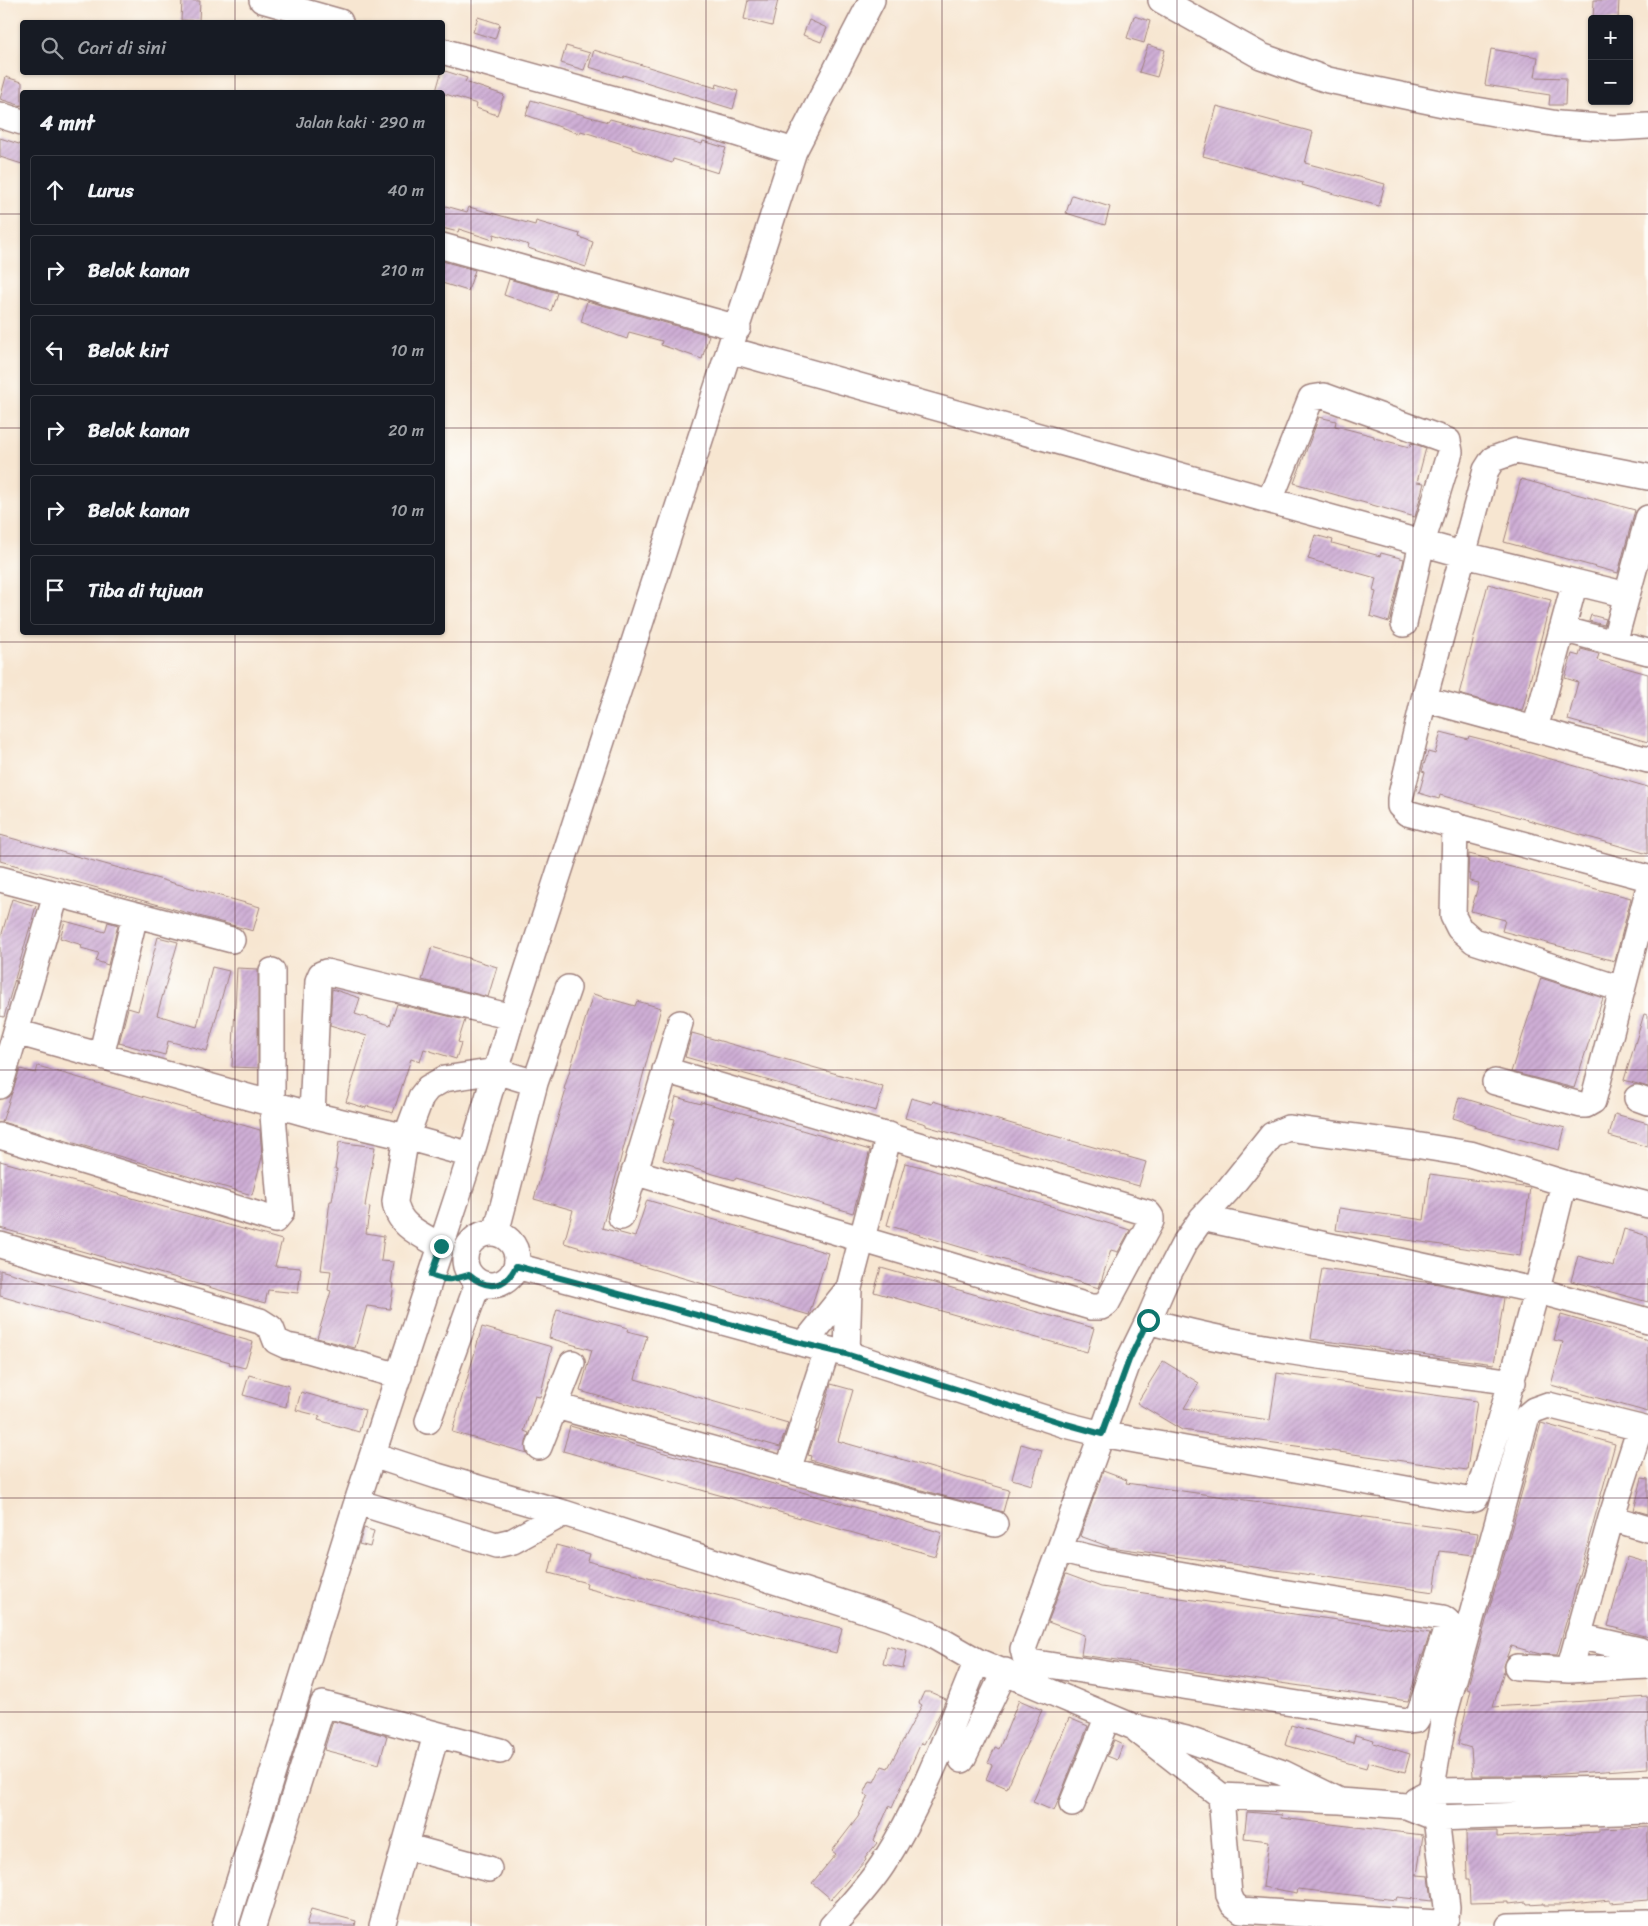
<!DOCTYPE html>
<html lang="id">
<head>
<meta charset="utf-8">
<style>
  body { margin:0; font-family:Sriracha,sans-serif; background:#242831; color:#f1f3f6 }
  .controls { position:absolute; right:15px; top:15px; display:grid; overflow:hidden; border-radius:5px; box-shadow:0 1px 4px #0004 }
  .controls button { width:45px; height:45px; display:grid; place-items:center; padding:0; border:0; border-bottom:1px solid #363941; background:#171b24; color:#f1f3f6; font:25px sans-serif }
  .stop { position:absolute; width:15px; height:15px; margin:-11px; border:4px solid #0f766e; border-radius:50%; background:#fff }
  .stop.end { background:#0f766e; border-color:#fff; box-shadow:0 1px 5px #0008 }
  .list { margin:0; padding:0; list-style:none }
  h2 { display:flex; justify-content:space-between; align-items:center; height:65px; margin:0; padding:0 20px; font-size:21px }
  h2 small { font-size:16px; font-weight:400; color:#9ea1a6 }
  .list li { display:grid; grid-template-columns:32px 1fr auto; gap:15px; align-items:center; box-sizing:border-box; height:70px; margin:0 10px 10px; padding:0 10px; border:1px solid #363941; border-radius:5px }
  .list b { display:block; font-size:19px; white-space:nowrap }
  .list em { font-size:16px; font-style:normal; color:#9ea1a6 }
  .icon { flex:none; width:28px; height:28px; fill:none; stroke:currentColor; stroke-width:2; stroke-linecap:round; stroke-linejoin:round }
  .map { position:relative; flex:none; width:1648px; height:1926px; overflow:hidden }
  .search { position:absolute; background:#171b24; box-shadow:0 1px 4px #0004; left:20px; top:20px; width:425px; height:55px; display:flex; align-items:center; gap:12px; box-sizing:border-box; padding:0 18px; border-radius:5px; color:#9ea1a6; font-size:19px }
  .panel { position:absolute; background:#171b24; box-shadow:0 1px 4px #0004; left:20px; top:90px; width:425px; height:545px; border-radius:5px }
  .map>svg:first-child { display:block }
</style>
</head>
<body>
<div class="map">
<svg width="1648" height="1926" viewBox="0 0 1648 1926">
  <defs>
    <pattern id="building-hatch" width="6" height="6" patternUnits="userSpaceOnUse" patternTransform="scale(1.25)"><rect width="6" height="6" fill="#ceaed5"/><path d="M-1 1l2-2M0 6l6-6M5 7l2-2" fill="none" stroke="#b295b7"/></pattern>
  </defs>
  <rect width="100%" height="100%" fill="#fdfcf7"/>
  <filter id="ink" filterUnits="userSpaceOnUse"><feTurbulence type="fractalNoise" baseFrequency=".02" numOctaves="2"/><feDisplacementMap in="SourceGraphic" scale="10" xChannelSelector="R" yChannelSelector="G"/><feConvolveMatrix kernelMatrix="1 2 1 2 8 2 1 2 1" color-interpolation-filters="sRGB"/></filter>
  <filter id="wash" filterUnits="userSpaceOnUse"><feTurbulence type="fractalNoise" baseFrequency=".0096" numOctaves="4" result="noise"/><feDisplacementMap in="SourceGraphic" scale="20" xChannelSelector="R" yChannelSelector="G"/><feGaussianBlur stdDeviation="1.12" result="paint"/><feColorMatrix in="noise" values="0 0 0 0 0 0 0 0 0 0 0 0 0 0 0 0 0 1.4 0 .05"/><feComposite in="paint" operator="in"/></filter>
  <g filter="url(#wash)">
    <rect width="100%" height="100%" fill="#f7e6d1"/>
    <g id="blocks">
      <path fill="url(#building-hatch)" d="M 182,0 L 200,1 L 199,21 L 181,20 Z
        M 748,0 L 778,0 L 772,26 L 744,19 Z
        M 1594,0 L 1619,0 L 1618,19 L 1593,19 Z
        M 1134,16 L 1150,21 L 1144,43 L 1127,38 Z
        M 478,17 L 500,24 L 495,39 L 473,32 Z
        M 809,20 L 827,28 L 821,42 L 803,35 Z
        M 1148,45 L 1165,50 L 1157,77 L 1139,72 Z
        M 566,46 L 590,53 L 584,70 L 561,63 Z
        M 1491,49 L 1538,57 L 1535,77 L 1566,78 L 1565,105 L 1549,105 L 1550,95 L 1485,85 Z
        M 594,50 L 716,88 L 717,84 L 738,91 L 733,109 L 623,75 L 622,77 L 589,67 Z
        M 442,70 L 467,78 L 465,82 L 504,95 L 497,115 L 476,108 L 477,104 L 436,91 Z
        M 6,77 L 22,82 L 22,106 L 0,99 Z
        M 531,100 L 608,122 L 610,119 L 702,144 L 703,141 L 726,148 L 718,173 L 673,159 L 672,163 L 632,149 L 632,147 L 581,131 L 580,134 L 526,115 Z
        M 1217,106 L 1313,132 L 1305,163 L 1385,184 L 1379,206 L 1302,185 L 1303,183 L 1203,156 Z
        M 0,138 L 22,145 L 22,164 L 0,157 Z
        M 1072,195 L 1110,207 L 1105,225 L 1066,213 Z
        M 442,205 L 467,212 L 469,207 L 535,225 L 536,221 L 580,234 L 579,237 L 593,242 L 586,267 L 528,248 L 529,245 L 494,234 L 493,240 L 459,229 L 458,232 L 442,228 Z
        M 442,261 L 475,270 L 468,291 L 442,283 Z
        M 509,279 L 557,293 L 551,311 L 504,295 Z
        M 587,301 L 709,335 L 702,359 L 661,345 L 662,341 L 629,332 L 627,339 L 581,322 Z
        M 1319,417 L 1336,421 L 1335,426 L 1374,436 L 1374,438 L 1410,447 L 1411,443 L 1426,448 L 1417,482 L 1424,483 L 1415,517 L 1294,483 Z
        M 1521,479 L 1635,510 L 1618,573 L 1504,542 Z
        M 1315,535 L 1333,540 L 1332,543 L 1380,556 L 1381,553 L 1404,559 L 1389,622 L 1370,616 L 1376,592 L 1373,591 L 1376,578 L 1308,559 Z
        M 1488,584 L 1551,600 L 1522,711 L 1459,694 Z
        M 1591,615 L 1606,619 L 1604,625 L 1589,621 Z
        M 1581,649 L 1599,654 L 1597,660 L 1648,674 L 1648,742 L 1568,720 L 1578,682 L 1565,678 L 1572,654 L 1579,656 Z
        M 1441,732 L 1468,739 L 1469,736 L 1485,740 L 1648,787 L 1648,854 L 1440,795 L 1439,799 L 1419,793 L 1425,772 L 1422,771 L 1428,752 L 1435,754 Z
        M 0,835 L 260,907 L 253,931 L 0,861 Z
        M 1469,854 L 1489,859 L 1488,861 L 1631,898 L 1615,961 L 1502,931 L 1505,920 L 1471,911 L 1479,883 L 1469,881 L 1470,874 L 1468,874 Z
        M 12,899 L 36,906 L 4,1017 L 0,1016 L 0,940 Z
        M 65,921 L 105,932 L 108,922 L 118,925 L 108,965 L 96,961 L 99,953 L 81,948 L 82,945 L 60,938 Z
        M 158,937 L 178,942 L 157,1015 L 197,1027 L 212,967 L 229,971 L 207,1051 L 168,1041 L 165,1055 L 119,1043 L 128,1008 L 138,1011 Z
        M 432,947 L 497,967 L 488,997 L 422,980 Z
        M 237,968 L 258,969 L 258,1068 L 232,1067 Z
        M 1541,978 L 1603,998 L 1574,1088 L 1511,1072 Z
        M 332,989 L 360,998 L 355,1014 L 390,1025 L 397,1004 L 465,1020 L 458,1042 L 461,1043 L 456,1059 L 424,1049 L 420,1062 L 411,1059 L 393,1113 L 367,1106 L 366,1108 L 346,1102 L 367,1036 L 330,1025 Z
        M 593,994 L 635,1006 L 637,1001 L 661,1008 L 602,1228 L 635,1237 L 647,1200 L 828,1253 L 809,1315 L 564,1243 L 573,1210 L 534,1199 L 566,1090 L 564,1089 Z
        M 1644,1014 L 1648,1015 L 1648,1087 L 1624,1080 Z
        M 692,1033 L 883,1087 L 876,1111 L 685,1057 Z
        M 38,1066 L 260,1130 L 262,1157 L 252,1195 L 2,1122 L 20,1069 L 36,1073 Z
        M 676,1097 L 701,1104 L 701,1102 L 757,1117 L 870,1150 L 853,1213 L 736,1178 L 735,1180 L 663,1160 L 675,1119 L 670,1118 Z
        M 1459,1097 L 1565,1128 L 1559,1150 L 1474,1127 L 1475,1125 L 1453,1118 Z
        M 911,1098 L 932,1104 L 933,1101 L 949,1106 L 1146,1162 L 1139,1186 L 926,1126 L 926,1124 L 905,1118 Z
        M 1615,1114 L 1648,1123 L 1648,1147 L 1609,1136 Z
        M 339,1142 L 375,1147 L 365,1206 L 370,1207 L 366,1233 L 384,1236 L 381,1261 L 394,1262 L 391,1283 L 394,1284 L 390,1309 L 367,1306 L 355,1348 L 317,1338 L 331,1291 L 328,1290 L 331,1271 L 321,1270 L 330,1201 L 332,1201 L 337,1169 L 335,1169 Z
        M 0,1161 L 282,1240 L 275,1266 L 301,1268 L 298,1293 L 268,1290 L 265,1303 L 0,1228 Z
        M 905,1163 L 922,1167 L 1130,1230 L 1118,1252 L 1111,1250 L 1099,1288 L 950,1244 L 887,1225 Z
        M 1430,1174 L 1530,1188 L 1520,1256 L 1336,1230 L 1339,1208 L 1424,1220 Z
        M 1624,1229 L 1648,1236 L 1648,1302 L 1571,1281 L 1578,1256 L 1614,1266 Z
        M 881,1268 L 1094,1328 L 1087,1352 L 874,1292 Z
        M 1322,1268 L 1439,1284 L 1504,1298 L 1494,1364 L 1311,1339 Z
        M 0,1270 L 253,1342 L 245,1368 L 229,1364 L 230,1362 L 0,1296 Z
        M 557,1309 L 628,1328 L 627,1331 L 647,1336 L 635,1379 L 788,1423 L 780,1447 L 580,1391 L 592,1350 L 549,1338 Z
        M 1561,1315 L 1648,1340 L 1648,1412 L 1551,1385 L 1563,1342 L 1554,1340 Z
        M 482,1327 L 552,1347 L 540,1397 L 535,1396 L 524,1431 L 529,1433 L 526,1442 L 527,1453 L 452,1432 Z
        M 1163,1361 L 1199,1383 L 1184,1408 L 1270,1420 L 1277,1373 L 1477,1401 L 1467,1470 L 1182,1430 L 1137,1403 Z
        M 249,1375 L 289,1386 L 286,1407 L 243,1395 Z
        M 831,1384 L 853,1390 L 838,1441 L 1009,1490 L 1003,1512 L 810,1460 L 811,1456 L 808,1455 L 816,1431 L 818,1431 Z
        M 301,1392 L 365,1410 L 359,1432 L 318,1420 L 320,1416 L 296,1410 Z
        M 1541,1423 L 1615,1444 L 1557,1655 L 1540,1654 L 1511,1646 L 1503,1666 L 1504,1671 L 1493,1707 L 1648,1697 L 1648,1722 L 1646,1723 L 1648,1768 L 1532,1776 L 1473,1776 L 1471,1748 L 1458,1744 L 1471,1690 L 1467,1689 Z
        M 570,1426 L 900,1520 L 942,1533 L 935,1556 L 563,1451 Z
        M 1021,1444 L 1042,1450 L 1032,1485 L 1012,1479 Z
        M 1103,1471 L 1127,1480 L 1126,1483 L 1478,1533 L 1475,1549 L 1474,1555 L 1440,1551 L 1434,1592 L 1110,1547 L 1080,1536 Z
        M 1642,1478 L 1648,1479 L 1648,1514 L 1634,1510 Z
        M 364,1528 L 374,1531 L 370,1547 L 359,1544 Z
        M 556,1545 L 589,1554 L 587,1561 L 842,1628 L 836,1653 L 586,1588 L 587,1583 L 549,1573 Z
        M 1627,1556 L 1648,1562 L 1648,1637 L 1608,1626 Z
        M 1066,1574 L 1101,1587 L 1430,1633 L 1423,1655 L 1422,1655 L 1408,1701 L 1081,1655 L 1084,1635 L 1048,1622 Z
        M 887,1646 L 907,1651 L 903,1668 L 883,1664 Z
        M 924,1692 L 930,1692 L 946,1699 L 940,1713 L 924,1744 L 921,1743 L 892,1808 L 889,1806 L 874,1840 L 877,1843 L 865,1858 L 866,1860 L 831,1899 L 812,1883 L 836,1854 L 832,1851 L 858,1817 L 868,1796 L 864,1794 L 870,1781 L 874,1782 L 882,1766 L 888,1768 L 922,1705 L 919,1703 Z
        M 1019,1700 L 1042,1710 L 1007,1788 L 986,1779 L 992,1765 L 988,1763 L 995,1747 L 999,1749 Z
        M 1069,1718 L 1088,1726 L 1054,1811 L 1033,1802 Z
        M 333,1721 L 387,1736 L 379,1764 L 324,1750 Z
        M 1291,1725 L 1353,1743 L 1355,1735 L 1374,1740 L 1373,1743 L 1410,1754 L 1405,1772 L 1368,1762 L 1366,1768 L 1285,1745 Z
        M 1114,1740 L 1123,1744 L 1117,1760 L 1107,1756 Z
        M 1247,1812 L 1282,1815 L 1281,1818 L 1423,1835 L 1417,1875 L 1429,1876 L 1432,1901 L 1397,1897 L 1396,1900 L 1298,1889 L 1297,1893 L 1263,1887 L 1269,1841 L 1244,1838 Z
        M 1648,1827 L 1648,1900 L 1610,1903 L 1610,1900 L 1562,1905 L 1544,1905 L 1544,1903 L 1527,1904 L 1526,1902 L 1509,1904 L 1509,1902 L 1470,1903 L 1469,1880 L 1467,1880 L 1466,1832 L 1497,1831 L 1497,1837 L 1599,1832 L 1599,1829 Z
        M 311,1909 L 356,1921 L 355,1926 L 306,1926 Z"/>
    </g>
  </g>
  <g filter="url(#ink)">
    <use href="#blocks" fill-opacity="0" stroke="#a0827e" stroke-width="1"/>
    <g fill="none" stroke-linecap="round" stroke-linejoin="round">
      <defs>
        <path id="minor" d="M 262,0 L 340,22
          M 1161,0 L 1261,56 L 1328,80 L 1453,106 L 1558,124 L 1614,128 L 1648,126
          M 442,51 L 726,130 L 794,151
          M 0,115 L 22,122
          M 442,246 L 738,328
          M 730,350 L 1465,555 L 1627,595
          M 1648,477 L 1516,451 L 1493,459 L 1486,470 L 1424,699 L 1400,799 L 1400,806 L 1407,813 L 1648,878
          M 1270,500 L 1311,398 L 1324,396 L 1448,441 L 1450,452 L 1422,543 L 1404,624
          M 1562,629 L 1648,652
          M 1614,643 L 1648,518
          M 1424,699 L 1648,760
          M 1535,729 L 1575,582
          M 1455,825 L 1453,916 L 1459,928 L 1474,941 L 1621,989
          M 0,879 L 232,940
          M 16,1032 L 312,1115 L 406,1137 L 471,1155
          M 101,1056 L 135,915
          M 1495,1082 L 1581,1105 L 1586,1105 L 1593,1101 L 1648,891
          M 0,1086 L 56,895
          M 1637,1098 L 1648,1102
          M 312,1115 L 318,981 L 321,974 L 326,972 L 512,1017
          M 0,1136 L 275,1220 L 281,1213 L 272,1103 L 272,971
          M 634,1172 L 1091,1307 L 1101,1307 L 1107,1303 L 1151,1221 L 1151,1217 L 1148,1213 L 665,1070
          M 621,1217 L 680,1023
          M 1202,1218 L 1538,1291 L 1648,1321
          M465 1259a26 26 0 1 1 52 0a26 26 0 1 1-52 0Z
          M 496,1233 L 535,1083 L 568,988
          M 0,1245 L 260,1321 L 271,1328 L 276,1341 L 287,1346 L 308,1350 L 399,1376
          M 441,1246 C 422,1235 397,1226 395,1201 L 406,1137 L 421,1097 L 428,1088 L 444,1079 L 496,1071 L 535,1083
          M 516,1266 L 804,1344 L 847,1354 L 1066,1425 L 1102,1434 L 1467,1500 L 1475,1499 L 1479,1491 C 1510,1389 1539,1286 1564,1183
          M 849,1288 L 889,1135
          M 1148,1321 C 1266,1354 1391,1365 1513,1382
          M 804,1344 L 849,1288 L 847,1354
          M 556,1406 L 788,1470 L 995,1524
          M 428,1421 L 478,1283
          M 539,1447 L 572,1363
          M 373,1455 L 437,1476 L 564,1513 L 889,1618 L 930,1634 L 977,1661 L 1134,1727 L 1186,1739 L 1283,1773 L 1340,1801
          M 788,1470 L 827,1350
          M 357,1502 L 496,1545 L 513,1541 L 564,1513
          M 1611,1518 L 1648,1529
          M 1059,1550 L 1099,1560 L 1275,1591 L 1443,1618 L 1447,1621 L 1447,1627 L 1419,1715 L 1416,1720 L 1407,1721 L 1030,1662 L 1025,1657 L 1023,1649 L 1129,1360 L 1148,1321 L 1168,1275 L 1184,1244 L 1202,1218 L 1228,1190 L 1272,1135 L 1288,1128 L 1415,1145 L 1470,1154 L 1564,1183 L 1648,1205
          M 1578,1636 L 1639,1650 L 1648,1654
          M 1517,1667 L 1569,1670 L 1648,1666
          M 1569,1670 L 1611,1518 L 1640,1428
          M 1138,1731 L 1221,1796 L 1340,1801 L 1406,1806 L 1436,1818 L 1648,1811
          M 962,1760 L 1005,1671
          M 1221,1796 L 1229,1895 L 1233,1904 L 1241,1910 L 1437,1923 L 1446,1918 L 1447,1907 L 1436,1818 L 1431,1791 L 1444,1716 L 1527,1416 L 1534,1410 L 1548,1405 L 1648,1430
          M 1416,1799 L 1431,1791 L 1648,1789
          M 1072,1804 L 1108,1716
          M 404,1846 L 489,1869
          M 225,1926 L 357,1502 L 471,1155 L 512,1017 L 794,151 L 872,0
          M 253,1926 L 323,1704 L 500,1751
          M 382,1926 L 436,1735
          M 832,1926 C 850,1906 868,1887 883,1864 C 923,1801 949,1729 977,1661
          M 1509,1926 L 1648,1923"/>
      </defs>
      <use href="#minor" stroke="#a0827e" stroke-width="28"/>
      <use href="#minor" stroke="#fff" stroke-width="25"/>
    </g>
  </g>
  <g fill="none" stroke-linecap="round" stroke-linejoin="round" filter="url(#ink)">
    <path stroke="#0f766e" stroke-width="6" d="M 441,1246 L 431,1275 C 446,1282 455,1279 469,1275 C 488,1291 506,1288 516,1266 L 804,1344 L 846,1354 L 1066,1424 L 1102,1434 L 1129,1360 L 1148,1320"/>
  </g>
  <path fill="none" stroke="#4a1f2b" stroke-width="1" stroke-opacity="0.55" d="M 235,0 L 235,22M 471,0 L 471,1926M 706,0 L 706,1926M 942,0 L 942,1926M 1177,0 L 1177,1926M 1413,0 L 1413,1926M 235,72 L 235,92M 0,214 L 22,214M 442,214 L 1648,214M 0,428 L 22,428M 442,428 L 1648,428M 235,632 L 235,1926M 0,642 L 1648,642M 0,856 L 1648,856M 0,1070 L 1648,1070M 0,1284 L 1648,1284M 0,1498 L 1648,1498M 0,1712 L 1648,1712"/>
</svg>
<div class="controls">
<button>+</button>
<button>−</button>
</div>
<div class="stop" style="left:1148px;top:1320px"></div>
<div class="stop end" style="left:441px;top:1246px"></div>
<div class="search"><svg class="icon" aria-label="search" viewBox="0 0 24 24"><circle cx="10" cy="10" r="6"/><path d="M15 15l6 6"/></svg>Cari di sini</div>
<section class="panel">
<h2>4 mnt<small>Jalan kaki · 290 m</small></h2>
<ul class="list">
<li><svg class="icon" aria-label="ahead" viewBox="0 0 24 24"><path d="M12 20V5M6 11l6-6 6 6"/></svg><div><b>Lurus</b></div><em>40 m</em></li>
<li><svg class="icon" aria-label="right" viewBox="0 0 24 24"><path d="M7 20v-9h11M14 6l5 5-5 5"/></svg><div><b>Belok kanan</b></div><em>210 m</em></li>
<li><svg class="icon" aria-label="left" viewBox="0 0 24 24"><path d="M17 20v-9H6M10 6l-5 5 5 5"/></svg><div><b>Belok kiri</b></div><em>10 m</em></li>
<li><svg class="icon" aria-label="right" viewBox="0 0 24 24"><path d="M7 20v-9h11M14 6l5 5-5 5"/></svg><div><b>Belok kanan</b></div><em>20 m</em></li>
<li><svg class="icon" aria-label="right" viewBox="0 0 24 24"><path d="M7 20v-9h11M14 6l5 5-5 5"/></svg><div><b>Belok kanan</b></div><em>10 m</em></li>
<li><svg class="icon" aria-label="arrive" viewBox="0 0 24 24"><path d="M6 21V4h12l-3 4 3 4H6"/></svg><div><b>Tiba di tujuan</b></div></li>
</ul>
</section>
</div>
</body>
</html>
